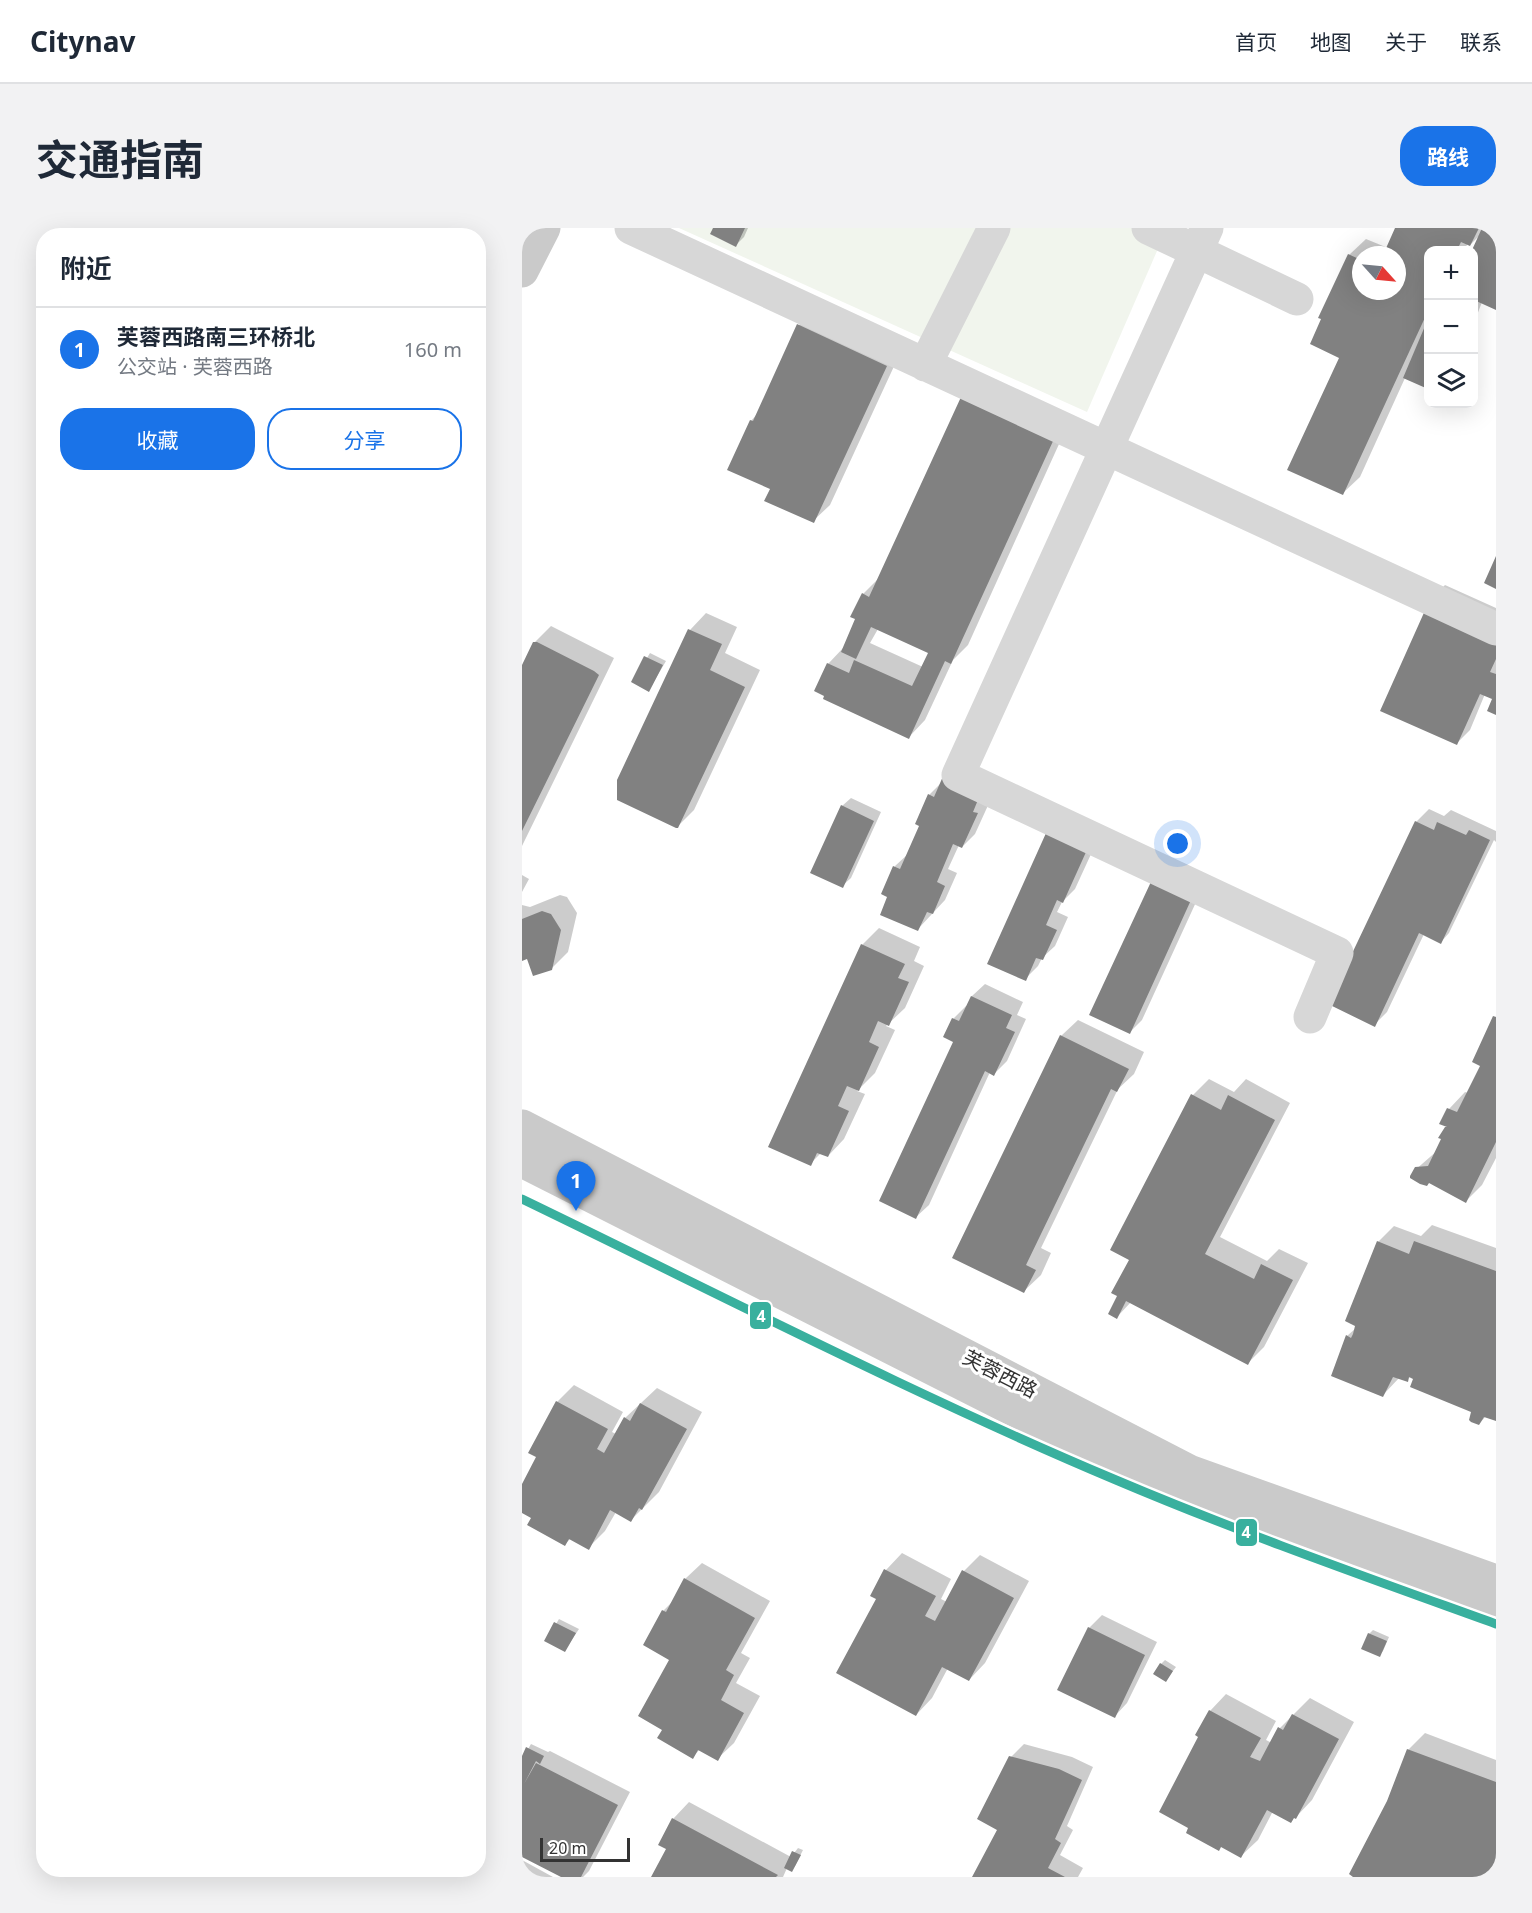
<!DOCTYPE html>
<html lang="zh">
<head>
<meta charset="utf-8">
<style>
  body { margin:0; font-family:"Noto Sans","Noto Sans SC",sans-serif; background:#f2f2f3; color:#1f2937 }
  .controls { position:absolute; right:18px; top:18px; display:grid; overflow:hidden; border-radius:12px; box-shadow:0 6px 24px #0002 }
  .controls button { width:54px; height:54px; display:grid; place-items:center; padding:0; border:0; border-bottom:2px solid #e0e1e3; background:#fff; color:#1f2937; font:30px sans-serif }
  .compass { position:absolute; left:830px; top:18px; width:54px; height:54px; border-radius:50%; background:#fff; box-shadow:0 6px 24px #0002; rotate:117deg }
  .scale { position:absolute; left:18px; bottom:15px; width:90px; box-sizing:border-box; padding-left:6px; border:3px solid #333; border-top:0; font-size:16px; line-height:21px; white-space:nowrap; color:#333; -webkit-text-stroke:4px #fff; paint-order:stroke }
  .you { position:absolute; left:656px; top:616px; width:21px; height:21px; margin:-15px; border:4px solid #fff; border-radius:50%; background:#1a73e8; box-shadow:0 0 0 9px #1a73e833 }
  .badge { display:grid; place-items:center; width:39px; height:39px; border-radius:50%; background:#1a73e8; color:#fff; font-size:20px; font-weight:700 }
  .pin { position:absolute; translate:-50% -50px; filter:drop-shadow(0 2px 3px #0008) }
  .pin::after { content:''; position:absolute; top:32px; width:21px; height:18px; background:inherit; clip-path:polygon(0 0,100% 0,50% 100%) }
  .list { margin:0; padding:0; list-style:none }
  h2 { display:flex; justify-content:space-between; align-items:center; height:78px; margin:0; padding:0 24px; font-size:26px }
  h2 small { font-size:20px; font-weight:400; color:#747a83 }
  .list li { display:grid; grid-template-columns:39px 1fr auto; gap:18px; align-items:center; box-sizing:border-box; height:84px; padding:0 24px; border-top:2px solid #e0e1e3 }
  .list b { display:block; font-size:22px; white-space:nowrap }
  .list p { margin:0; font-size:20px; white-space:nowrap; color:#747a83 }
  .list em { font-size:20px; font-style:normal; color:#747a83 }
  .actions { display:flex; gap:12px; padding:18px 24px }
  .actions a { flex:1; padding:14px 0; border:2px solid #1a73e8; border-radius:24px; text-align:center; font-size:21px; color:#1a73e8 }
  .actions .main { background:#1a73e8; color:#fff }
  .icon { flex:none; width:33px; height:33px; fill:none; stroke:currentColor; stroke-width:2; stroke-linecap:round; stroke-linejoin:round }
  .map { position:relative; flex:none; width:974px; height:1649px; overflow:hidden; border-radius:24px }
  header { display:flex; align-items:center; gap:36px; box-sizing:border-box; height:84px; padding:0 30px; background:#fff; border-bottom:2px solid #e0e1e3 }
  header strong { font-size:28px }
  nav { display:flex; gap:33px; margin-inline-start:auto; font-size:21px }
  .intro { display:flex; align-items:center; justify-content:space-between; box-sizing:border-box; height:144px; padding:0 36px }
  h1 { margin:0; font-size:42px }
  .button { padding:15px 27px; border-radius:24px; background:#1a73e8; color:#fff; font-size:21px; font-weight:700 }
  main { display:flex; gap:36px; padding:0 36px }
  aside { flex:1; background:#fff; border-radius:24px; box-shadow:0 6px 24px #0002 }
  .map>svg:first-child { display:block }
</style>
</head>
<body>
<header>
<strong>Citynav</strong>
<nav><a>首页</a><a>地图</a><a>关于</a><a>联系</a></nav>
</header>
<div class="intro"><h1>交通指南</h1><a class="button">路线</a></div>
<main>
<aside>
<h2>附近<small></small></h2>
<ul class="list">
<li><span class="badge">1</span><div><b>芙蓉西路南三环桥北</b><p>公交站 · 芙蓉西路</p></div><em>160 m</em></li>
</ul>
<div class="actions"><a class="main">收藏</a><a>分享</a></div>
</aside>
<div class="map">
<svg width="974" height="1649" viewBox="0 0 974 1649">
  <rect width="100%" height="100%" fill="#fff"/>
  <path fill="#f1f5ed" d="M 157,0 L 645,0 L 565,184 Z"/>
  <path fill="#0003" fill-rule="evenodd" d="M 193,0 L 226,0 L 222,9 L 214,17 Z
    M 875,0 L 974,0 L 974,80 L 960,74 L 952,95 L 951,22 L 959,6 L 948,17 L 946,15 L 942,22 L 906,22 L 906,160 L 883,150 L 838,249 L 821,265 L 819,129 L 827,27 L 844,11 L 866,20 ZM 839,27 L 875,27 L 875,63 L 839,63 Z
    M 293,81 L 380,121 L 308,277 L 291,293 L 250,261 L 229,193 L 235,186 L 277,97 Z
    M 547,194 L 446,417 L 431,432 L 403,492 L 387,509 L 306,436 L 322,419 L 336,391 L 341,366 L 358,349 ZM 356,401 L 408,424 L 401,439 L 348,415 Z
    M 923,357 L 974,380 L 974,485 L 972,470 L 963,466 L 948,502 L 935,515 L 910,370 Z
    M 184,385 L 215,399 L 203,425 L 238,442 L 172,582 L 155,599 L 168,402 Z
    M 29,398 L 92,430 L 0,618 L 0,442 L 12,415 Z
    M 128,425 L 144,433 L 127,462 L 111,453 Z
    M 419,555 L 468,573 L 453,606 L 440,619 L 437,617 L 426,641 L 435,645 L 423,672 L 396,701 L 367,668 L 361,665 L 373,638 L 386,626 L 399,597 L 407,567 Z
    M 329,570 L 359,584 L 329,650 L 320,658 L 320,578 Z
    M 907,581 L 922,588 L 929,582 L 974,603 L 974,614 L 972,612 L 927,705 L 919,714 L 902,706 L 865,784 L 852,797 L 894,594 Z
    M 581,600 L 553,661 L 540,674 L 535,684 L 546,689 L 533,718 L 520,730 L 516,738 L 503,751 L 467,735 Z
    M 636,644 L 686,648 L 620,792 L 608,804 Z
    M 0,647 L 7,651 L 0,664 Z
    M 38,667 L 45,669 L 55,685 L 46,724 L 29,741 L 6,729 L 0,731 L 0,677 L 8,679 Z
    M 357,700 L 398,719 L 392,733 L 402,738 L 383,780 L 364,798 L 373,802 L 353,845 L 335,863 L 343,866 L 322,911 L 306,928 L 299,925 L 288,936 L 340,717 Z
    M 463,756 L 501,774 L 495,787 L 504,791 L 485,833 L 472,846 L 468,844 L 407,977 L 394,989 L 433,813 L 431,791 L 444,778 L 446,778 L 450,768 Z
    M 974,788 L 974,930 L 960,957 L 944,973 L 892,943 L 916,922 L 921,911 L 918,909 L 925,898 L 919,895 L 927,881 L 943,864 L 946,865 L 960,838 Z
    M 556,792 L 622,824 L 612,846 L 596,861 L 519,1020 L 529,1025 L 519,1047 L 502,1063 L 432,1029 L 539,808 Z
    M 687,851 L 712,864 L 724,851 L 768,875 L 698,1009 L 745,1033 L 757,1021 L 786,1035 L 742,1119 L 726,1135 L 609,1074 L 595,1089 L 597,1067 L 609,1032 L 671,867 Z
    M 910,997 L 974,1020 L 974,1192 L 964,1188 L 957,1196 L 951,1183 L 889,1148 L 885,1152 L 878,1149 L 861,1167 L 825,1108 L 834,1100 L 856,1014 L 872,998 L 899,1008 Z
    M 52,1157 L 101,1184 L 90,1204 L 94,1206 L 103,1190 L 135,1160 L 180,1184 L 137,1264 L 109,1292 L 94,1284 L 83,1303 L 66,1320 L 49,1310 L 43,1316 L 11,1289 L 0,1283 L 0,1259 L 16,1229 L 8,1224 L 35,1174 Z
    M 380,1325 L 429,1351 L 419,1371 L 425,1374 L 442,1343 L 458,1327 L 507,1353 L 463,1435 L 447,1452 L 426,1440 L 410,1470 L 394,1487 L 356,1371 L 350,1367 L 364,1342 Z
    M 180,1335 L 248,1373 L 219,1425 L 228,1430 L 214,1455 L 238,1468 L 212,1515 L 195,1531 L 178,1521 L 171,1529 L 142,1501 L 149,1432 L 141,1383 L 151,1373 L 163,1351 Z
    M 580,1387 L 635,1414 L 605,1475 L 593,1488 L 567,1400 Z
    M 37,1391 L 57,1401 L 43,1422 L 24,1413 Z
    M 851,1402 L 867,1409 L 861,1423 L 857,1427 L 847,1406 Z
    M 643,1432 L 654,1439 L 644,1452 L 639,1436 Z
    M 704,1466 L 754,1493 L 744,1512 L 750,1515 L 758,1500 L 788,1470 L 832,1494 L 790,1572 L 774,1589 L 751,1583 L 736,1612 L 719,1628 L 678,1509 L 688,1483 Z
    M 903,1505 L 974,1532 L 974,1649 L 835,1649 L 886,1522 Z
    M 9,1516 L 26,1524 L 28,1523 L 108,1564 L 67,1643 L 61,1649 L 42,1649 L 0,1627 L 0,1531 Z
    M 502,1516 L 550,1529 L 571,1539 L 545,1598 L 551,1602 L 538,1627 L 561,1640 L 556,1649 L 452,1649 L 477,1601 L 489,1529 Z
    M 167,1574 L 269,1629 L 276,1620 L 281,1622 L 273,1638 L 269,1642 L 265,1640 L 261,1649 L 131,1649 L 146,1621 L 151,1591 Z
    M 0,1632 L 31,1649 L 0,1649 Z"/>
  <path fill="#818181" d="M 191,0 L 223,0 L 214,19 L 188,6 Z
    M 873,0 L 957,0 L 948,18 L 939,14 L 935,22 L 906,22 L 906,83 L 821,267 L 765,242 L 817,130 L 788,116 L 799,91 L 796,90 L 826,26 L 839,32 L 839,63 L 875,63 L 875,27 L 861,27 Z
    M 960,0 L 967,0 L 974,3 L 974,82 L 952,72 L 952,22 L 950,22 Z
    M 906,91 L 906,161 L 881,150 Z
    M 275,96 L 365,138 L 292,295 L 242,273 L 248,261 L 205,242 L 228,192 L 231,193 Z
    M 439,169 L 532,211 L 429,436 L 423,433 L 387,511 L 301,471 L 302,468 L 292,463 L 305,435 L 327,445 L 332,432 L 390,458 L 406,425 L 349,399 L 334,431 L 319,424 L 333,391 L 328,389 L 340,365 L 347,369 Z
    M 974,328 L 974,361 L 962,355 Z
    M 909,369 L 974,398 L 974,431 L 968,444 L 974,446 L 974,487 L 965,483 L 970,471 L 958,466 L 935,517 L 858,483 Z
    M 166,401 L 200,416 L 188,442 L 223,459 L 156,600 L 154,600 L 95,572 L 95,552 Z
    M 11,414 L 15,414 L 72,443 L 77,447 L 0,603 L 0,437 Z
    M 122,428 L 141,437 L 127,464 L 109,454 Z
    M 422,546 L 460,562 L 451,584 L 456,585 L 440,620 L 431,616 L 415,654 L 423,658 L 411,686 L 405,684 L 396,703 L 358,687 L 365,669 L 359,666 L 371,638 L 378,641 L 397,598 L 393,596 L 406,566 L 412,569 Z
    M 319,577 L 352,593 L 321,660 L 288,645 Z
    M 893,593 L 912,602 L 915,594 L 944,607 L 947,602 L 968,612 L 919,716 L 897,705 L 853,799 L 806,776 Z
    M 529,594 L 569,613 L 541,675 L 535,672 L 524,697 L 535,702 L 521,732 L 514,730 L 504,753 L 465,736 Z
    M 634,643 L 674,661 L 608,806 L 567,787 Z
    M 20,683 L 29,686 L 39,702 L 30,742 L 11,748 L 5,731 L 0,733 L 0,691 Z
    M 339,716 L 383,736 L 376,750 L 387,754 L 367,798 L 356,793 L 347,814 L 357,819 L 337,863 L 325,858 L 316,878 L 327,883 L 306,929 L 295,925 L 289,938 L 246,919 Z
    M 449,768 L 490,787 L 484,800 L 493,804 L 472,848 L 463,843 L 394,991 L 357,973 L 431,814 L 421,809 L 430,790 L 437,793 Z
    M 971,788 L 974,789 L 974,914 L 944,975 L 907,955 L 905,958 L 898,956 L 888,950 L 888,948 L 893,939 L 906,938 L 919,911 L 916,910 L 923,899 L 925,899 L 917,896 L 925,880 L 935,884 L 958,838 L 950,834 Z
    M 538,807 L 607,841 L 595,864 L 589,861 L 504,1037 L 514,1042 L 502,1065 L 430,1030 Z
    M 669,866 L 699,882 L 706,867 L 753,892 L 683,1026 L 732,1051 L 739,1036 L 771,1052 L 726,1137 L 604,1073 L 595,1091 L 586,1086 L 595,1068 L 589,1065 L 607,1032 L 588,1022 Z
    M 855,1013 L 887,1026 L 892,1013 L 974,1043 L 974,1193 L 962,1189 L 957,1197 L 949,1194 L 947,1192 L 949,1184 L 888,1159 L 891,1151 L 887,1149 L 886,1154 L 871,1149 L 861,1169 L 809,1148 L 824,1107 L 829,1110 L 831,1106 L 833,1098 L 823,1093 Z
    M 34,1173 L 86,1201 L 75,1221 L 82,1225 L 102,1189 L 108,1193 L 118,1175 L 165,1201 L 120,1282 L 117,1280 L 109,1294 L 88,1282 L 67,1322 L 47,1311 L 43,1318 L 5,1297 L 9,1290 L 0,1285 L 0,1256 L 14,1229 L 6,1225 Z
    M 362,1341 L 414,1368 L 403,1388 L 413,1393 L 440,1342 L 492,1370 L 447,1453 L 420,1439 L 394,1488 L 314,1445 L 354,1371 L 348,1368 Z
    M 162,1350 L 233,1390 L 204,1442 L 212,1447 L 199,1472 L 222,1485 L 196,1533 L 176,1522 L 171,1531 L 135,1510 L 140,1502 L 116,1488 L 147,1432 L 121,1417 L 140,1382 L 144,1384 Z
    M 32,1394 L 54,1405 L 43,1424 L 22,1413 Z
    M 566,1399 L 623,1427 L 593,1490 L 535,1462 Z
    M 846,1405 L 865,1413 L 858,1429 L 839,1421 Z
    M 638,1435 L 651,1443 L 644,1454 L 631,1446 Z
    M 687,1482 L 739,1510 L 728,1529 L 738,1533 L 756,1499 L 761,1502 L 770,1486 L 817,1511 L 774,1591 L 772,1590 L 769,1595 L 745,1582 L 719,1630 L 699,1619 L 697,1623 L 664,1605 L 666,1600 L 637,1584 L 676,1509 L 673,1507 Z
    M 4,1519 L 22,1528 L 18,1536 L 14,1533 L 2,1556 L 14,1535 L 96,1577 L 59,1649 L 39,1649 L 0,1629 L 0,1528 Z
    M 885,1521 L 974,1554 L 974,1649 L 831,1649 L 827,1646 L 865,1573 Z
    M 487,1528 L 537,1541 L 560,1552 L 533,1611 L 539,1615 L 526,1640 L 543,1649 L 450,1649 L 475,1602 L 455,1591 Z
    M 150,1590 L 256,1647 L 254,1649 L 129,1649 L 144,1621 L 136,1617 Z
    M 270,1623 L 279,1627 L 270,1644 L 262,1640 Z"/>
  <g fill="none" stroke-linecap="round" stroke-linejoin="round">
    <path stroke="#d7d7d7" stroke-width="33" d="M 109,0 L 974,401
      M 626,0 L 775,71
      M 685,0 L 436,547 L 815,725 L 788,789
      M 403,137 L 472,0"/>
    <path stroke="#cacaca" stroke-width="33" d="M 0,43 L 22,0
      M 0,898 L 667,1243 L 974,1353
      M 0,933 L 654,1264 L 974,1381"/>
    <defs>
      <path id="metro-1" d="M 0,971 C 197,1066 392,1167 594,1252 C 719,1305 847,1350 974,1396"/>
    </defs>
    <use href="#metro-1" stroke="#fff" stroke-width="14"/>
    <use href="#metro-1" stroke="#39b09e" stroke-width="9"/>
  </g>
  <g text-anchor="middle" stroke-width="6" stroke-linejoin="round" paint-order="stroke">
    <g font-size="20" fill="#333" stroke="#fff">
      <text transform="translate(478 1146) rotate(27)" y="7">芙蓉西路</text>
    </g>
  </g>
  <g stroke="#fff" stroke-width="2">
    <rect x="227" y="1073" width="23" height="29" rx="6" fill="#39b09e"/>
    <rect x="713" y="1290" width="23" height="29" rx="6" fill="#39b09e"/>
  </g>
  <g font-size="16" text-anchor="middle" font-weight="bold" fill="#fff">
    <text x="239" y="1094">4</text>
    <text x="724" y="1310">4</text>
  </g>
</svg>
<div class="controls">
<button>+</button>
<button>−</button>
<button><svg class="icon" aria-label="layers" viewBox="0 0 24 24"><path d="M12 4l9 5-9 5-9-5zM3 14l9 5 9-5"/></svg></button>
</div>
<svg class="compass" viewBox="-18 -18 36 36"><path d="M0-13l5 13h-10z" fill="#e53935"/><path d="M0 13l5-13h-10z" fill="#747a83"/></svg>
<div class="scale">20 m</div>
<div class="you"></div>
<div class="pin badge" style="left:54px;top:983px">1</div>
</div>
</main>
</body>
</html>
